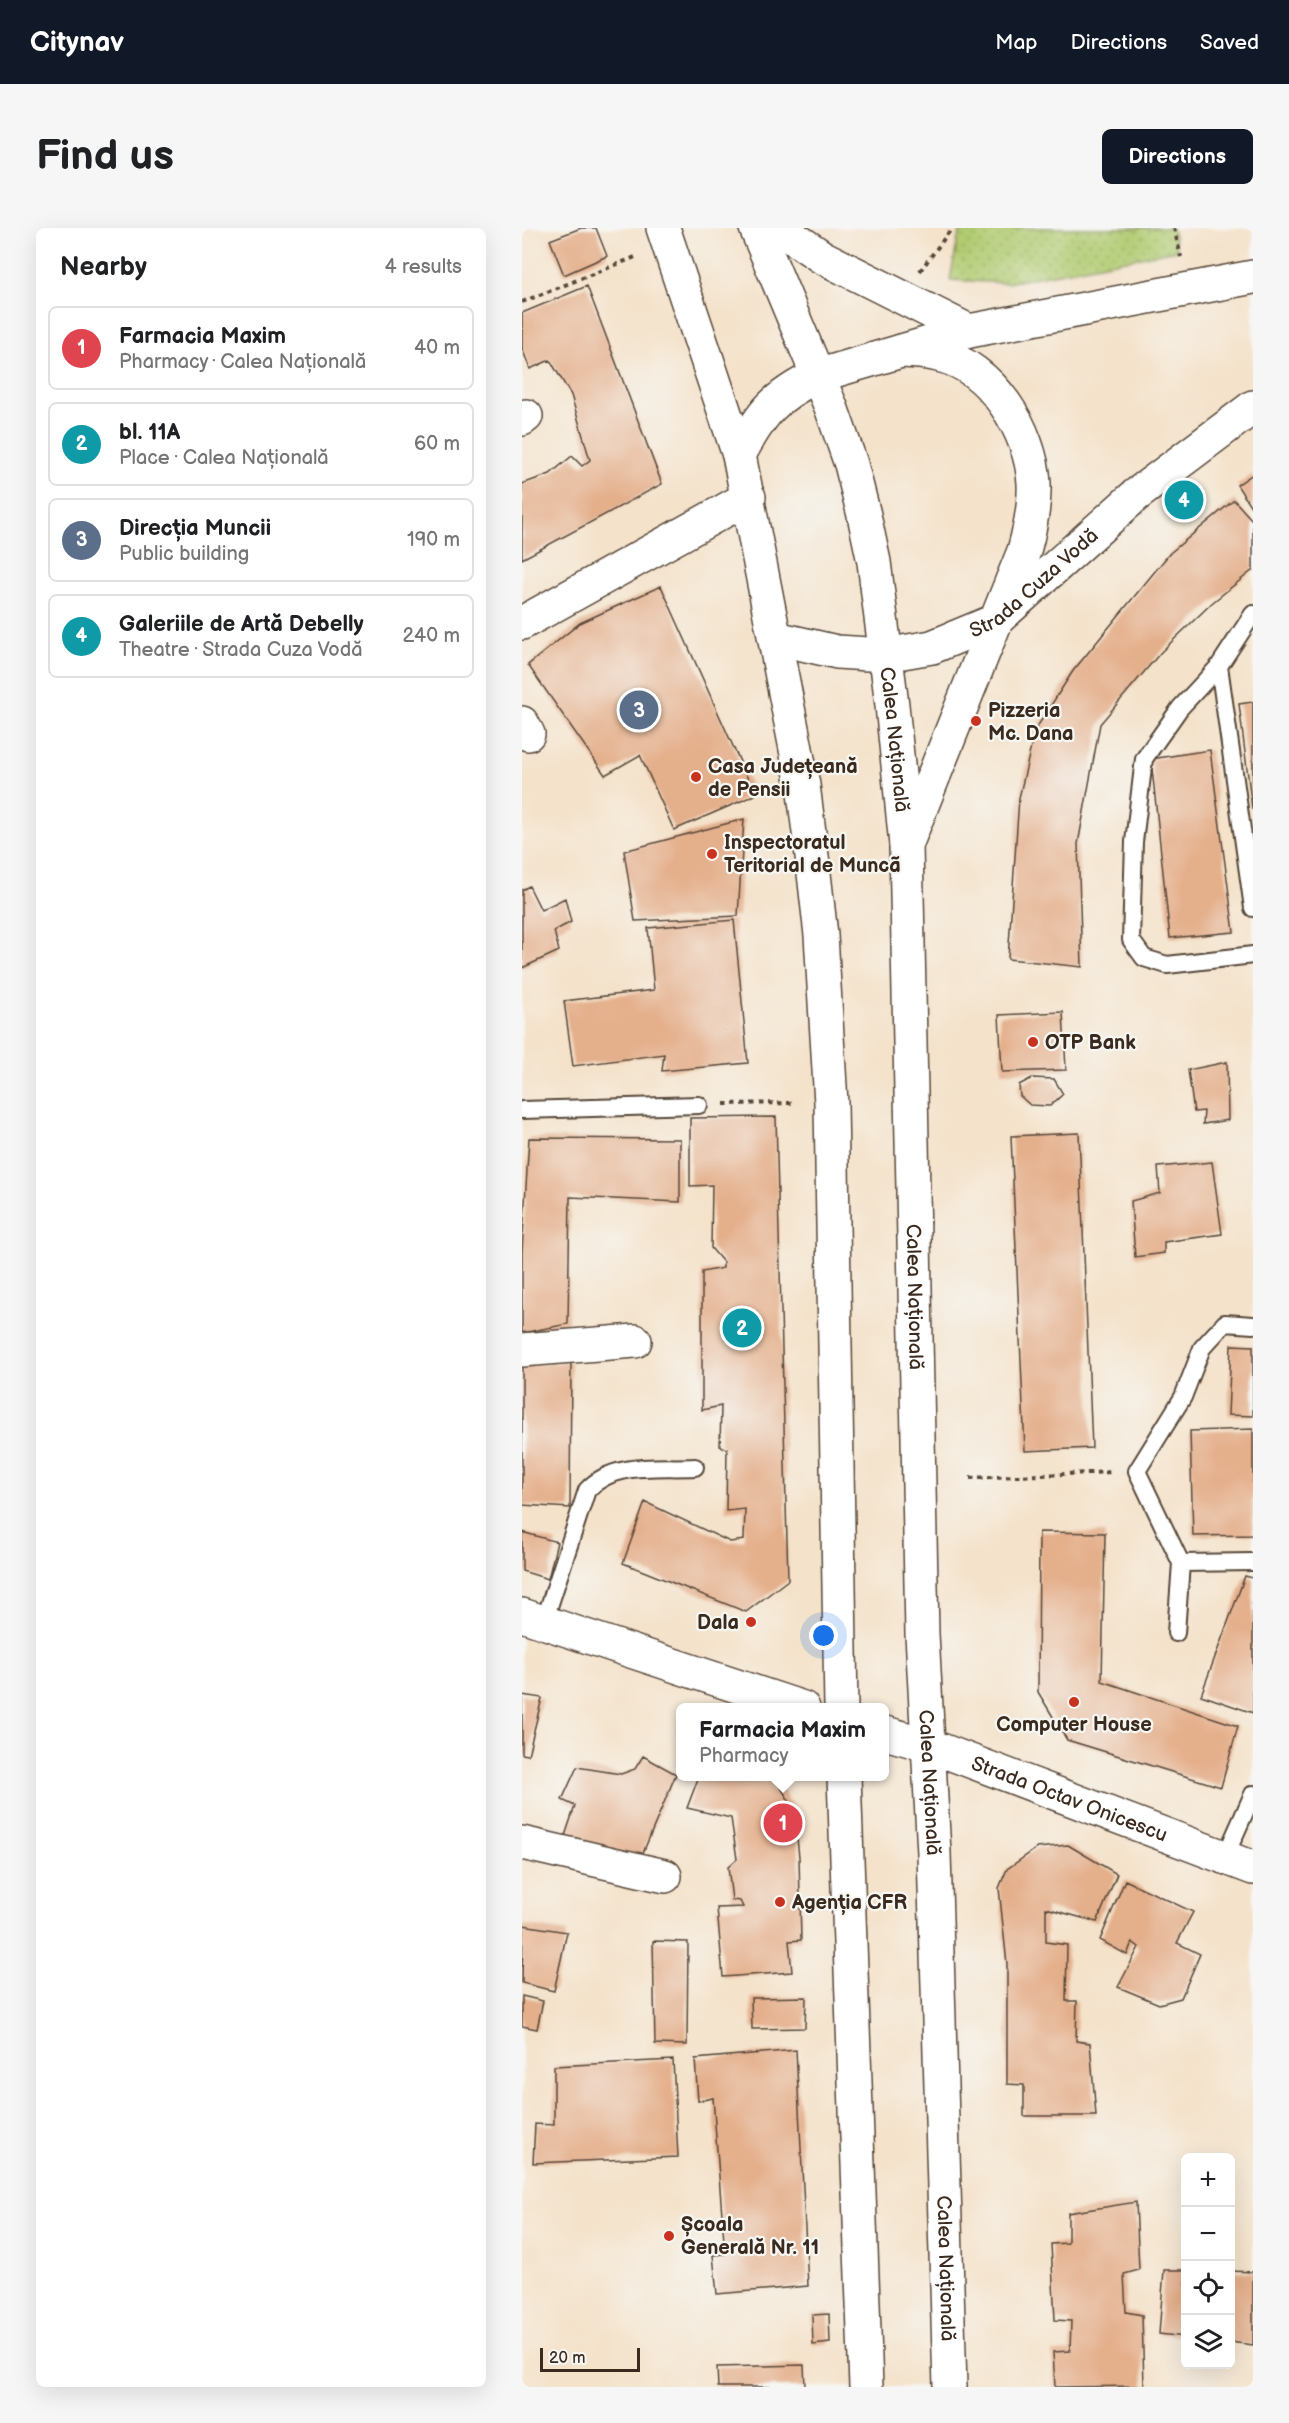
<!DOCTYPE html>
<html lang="en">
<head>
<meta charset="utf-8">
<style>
  body { margin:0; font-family:"Balsamiq Sans",sans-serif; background:#f6f6f6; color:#202124 }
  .controls { position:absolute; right:18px; bottom:18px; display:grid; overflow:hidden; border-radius:9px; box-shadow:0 6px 24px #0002 }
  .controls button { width:54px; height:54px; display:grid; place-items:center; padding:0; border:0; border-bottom:2px solid #e0e0e0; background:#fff; color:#202124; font:30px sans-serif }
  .scale { position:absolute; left:18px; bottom:15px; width:100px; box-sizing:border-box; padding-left:6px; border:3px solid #3b2a1e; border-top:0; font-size:16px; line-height:21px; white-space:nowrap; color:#3b2a1e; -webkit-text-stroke:4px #f6f6f2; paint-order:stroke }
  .you { position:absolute; left:302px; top:1408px; width:21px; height:21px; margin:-15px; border:4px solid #fff; border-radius:50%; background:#1a73e8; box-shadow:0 0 0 9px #1a73e833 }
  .badge { display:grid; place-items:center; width:39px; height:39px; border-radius:50%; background:#111827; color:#fff; font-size:20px; font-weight:700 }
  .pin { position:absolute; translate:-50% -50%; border:3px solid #fff; box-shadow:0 2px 6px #0006 }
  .popup { position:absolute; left:154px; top:1475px; width:213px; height:78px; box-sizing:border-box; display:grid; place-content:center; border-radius:9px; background:#fff; filter:drop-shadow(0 2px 4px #0005); font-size:20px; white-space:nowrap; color:#757577 }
  .popup b { font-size:22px; color:#202124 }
  .popup::after { content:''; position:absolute; left:50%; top:100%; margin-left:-12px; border:12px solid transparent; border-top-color:#fff }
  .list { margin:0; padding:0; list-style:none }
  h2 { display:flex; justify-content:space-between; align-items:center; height:78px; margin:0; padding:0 24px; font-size:26px }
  h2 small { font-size:20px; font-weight:400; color:#757577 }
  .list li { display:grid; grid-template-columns:39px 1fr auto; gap:18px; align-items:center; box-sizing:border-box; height:84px; margin:0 12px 12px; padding:0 12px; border:2px solid #e0e0e0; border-radius:9px }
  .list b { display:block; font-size:22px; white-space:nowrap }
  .list p { margin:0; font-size:20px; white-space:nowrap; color:#757577 }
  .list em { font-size:20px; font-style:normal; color:#757577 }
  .icon { flex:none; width:33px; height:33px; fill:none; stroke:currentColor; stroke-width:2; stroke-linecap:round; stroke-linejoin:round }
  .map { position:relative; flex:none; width:731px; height:2159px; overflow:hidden; border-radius:9px }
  header { display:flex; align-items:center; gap:36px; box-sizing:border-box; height:84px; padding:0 30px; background:#111827; color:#fff }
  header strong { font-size:28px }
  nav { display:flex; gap:33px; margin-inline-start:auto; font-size:21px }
  .intro { display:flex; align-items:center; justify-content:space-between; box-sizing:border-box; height:144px; padding:0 36px }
  h1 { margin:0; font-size:42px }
  .button { padding:15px 27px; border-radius:9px; background:#111827; color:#fff; font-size:21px; font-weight:700 }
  main { display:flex; gap:36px; padding:0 36px }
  aside { flex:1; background:#fff; border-radius:9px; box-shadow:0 6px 24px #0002 }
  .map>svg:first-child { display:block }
</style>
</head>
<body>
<header>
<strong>Citynav</strong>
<nav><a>Map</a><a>Directions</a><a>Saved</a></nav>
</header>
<div class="intro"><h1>Find us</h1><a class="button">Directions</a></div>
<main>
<aside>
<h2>Nearby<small>4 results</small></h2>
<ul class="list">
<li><span class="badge" style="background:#e0444e">1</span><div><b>Farmacia Maxim</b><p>Pharmacy · Calea Națională</p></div><em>40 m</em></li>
<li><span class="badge" style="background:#0f9aa8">2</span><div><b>bl. 11A</b><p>Place · Calea Națională</p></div><em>60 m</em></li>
<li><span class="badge" style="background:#5c6f8a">3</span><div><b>Direcția Muncii</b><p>Public building</p></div><em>190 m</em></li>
<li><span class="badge" style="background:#0f9aa8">4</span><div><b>Galeriile de Artă Debelly</b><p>Theatre · Strada Cuza Vodă</p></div><em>240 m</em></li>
</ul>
</aside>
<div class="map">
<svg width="731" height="2159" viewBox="0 0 731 2159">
  <defs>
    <pattern id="park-dots" width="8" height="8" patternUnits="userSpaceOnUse" patternTransform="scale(1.5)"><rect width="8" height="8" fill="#b1cb71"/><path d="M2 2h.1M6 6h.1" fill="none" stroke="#99ae61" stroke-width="1.8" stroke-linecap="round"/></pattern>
  </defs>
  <rect width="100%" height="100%" fill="#f6f6f2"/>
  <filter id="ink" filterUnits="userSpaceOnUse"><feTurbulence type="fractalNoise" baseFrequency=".0167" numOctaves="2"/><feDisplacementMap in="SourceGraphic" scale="12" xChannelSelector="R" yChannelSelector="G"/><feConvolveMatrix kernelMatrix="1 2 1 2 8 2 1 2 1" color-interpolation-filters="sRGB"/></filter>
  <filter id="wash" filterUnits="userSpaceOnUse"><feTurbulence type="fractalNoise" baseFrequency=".008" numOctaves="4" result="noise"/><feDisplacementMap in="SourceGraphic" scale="24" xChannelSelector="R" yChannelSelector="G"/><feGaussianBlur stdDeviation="1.35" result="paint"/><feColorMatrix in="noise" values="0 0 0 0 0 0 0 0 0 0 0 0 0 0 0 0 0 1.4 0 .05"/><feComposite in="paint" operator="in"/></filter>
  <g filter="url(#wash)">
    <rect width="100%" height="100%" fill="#f4e2ca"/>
    <path fill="url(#park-dots)" stroke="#767a48" stroke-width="1.5" d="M 440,0 L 650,0 L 655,22 L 485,55 L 428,52 L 436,10 Z"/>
    <g id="blocks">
      <path fill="#e4af8b" d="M 59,0 L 74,0 L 85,28 L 42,47 L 28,12 Z
        M 65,58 L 140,256 L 0,331 L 0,256 L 28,246 L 50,228 L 60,238 L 68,232 L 49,167 L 28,132 L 8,141 L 0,120 L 0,85 Z
        M 731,246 L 731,282 L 715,257 Z
        M 712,272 L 731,293 L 731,342 L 691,374 L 639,424 L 578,496 L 556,616 L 560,739 L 486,731 L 497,570 L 513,502 L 551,443 L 648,325 Z
        M 139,358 L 233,567 L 152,602 L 118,527 L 83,547 L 6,437 L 58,395 Z
        M 731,474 L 731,580 L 730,581 L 717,476 Z
        M 688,522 L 712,704 L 648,710 L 629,531 Z
        M 222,591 L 216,688 L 113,693 L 102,623 Z
        M 7,658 L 19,682 L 43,670 L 49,694 L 32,703 L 37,723 L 0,740 L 0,662 Z
        M 212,692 L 226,835 L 140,843 L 142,826 L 51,838 L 42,773 L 132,762 L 126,700 Z
        M 541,784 L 544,842 L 480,844 L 477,787 Z
        M 705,834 L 706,892 L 681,896 L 682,883 L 672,884 L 666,842 Z
        M 510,850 L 532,851 L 541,866 L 528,878 L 508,877 L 498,868 L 497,857 Z
        M 254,889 L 266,1352 L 224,1384 L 101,1335 L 123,1274 L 208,1314 L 222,1312 L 223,1281 L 204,1283 L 205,1221 L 198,1218 L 199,1178 L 180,1182 L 180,1044 L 201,1040 L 201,1034 L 189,1020 L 190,957 L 168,958 L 168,890 Z
        M 557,905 L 570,1220 L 503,1223 L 489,908 Z
        M 7,910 L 158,911 L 158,974 L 48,969 L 46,1096 L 0,1105 L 0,1024 Z
        M 690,934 L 700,1006 L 642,1014 L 642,1025 L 613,1029 L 609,973 L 638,965 L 636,939 Z
        M 709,1117 L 731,1118 L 731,1188 L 706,1187 Z
        M 49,1134 L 48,1280 L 0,1277 L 0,1137 Z
        M 731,1201 L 731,1307 L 671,1308 L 668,1203 Z
        M 0,1304 L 35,1314 L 26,1351 L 0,1343 Z
        M 517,1304 L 583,1305 L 580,1453 L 716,1498 L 699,1559 L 545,1512 L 516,1464 Z
        M 723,1348 L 731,1350 L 731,1485 L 679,1467 Z
        M 0,1467 L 20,1470 L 6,1527 L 0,1526 Z
        M 121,1528 L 154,1546 L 115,1639 L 42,1611 L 53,1578 L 40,1572 L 55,1539 L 99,1546 L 113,1541 Z
        M 177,1548 L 252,1548 L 272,1581 L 277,1629 L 279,1712 L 267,1713 L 270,1744 L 201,1749 L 195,1680 L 221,1679 L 218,1673 L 210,1672 L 206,1639 L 215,1631 L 209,1590 L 165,1580 Z
        M 546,1617 L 595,1646 L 575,1694 L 524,1680 L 524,1714 L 545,1717 L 544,1773 L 555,1773 L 554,1813 L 568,1815 L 574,1888 L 502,1888 L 502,1857 L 485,1856 L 485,1736 L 477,1660 L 485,1641 L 515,1620 Z
        M 603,1652 L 671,1684 L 655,1715 L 678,1726 L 659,1770 L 637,1776 L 596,1759 L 617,1719 L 610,1714 L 605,1727 L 578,1712 Z
        M 1,1697 L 45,1704 L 32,1763 L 0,1755 Z
        M 131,1713 L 166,1714 L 165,1817 L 133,1816 Z
        M 0,1768 L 21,1773 L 15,1801 L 0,1798 Z
        M 284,1769 L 283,1800 L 230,1801 L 229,1770 Z
        M 274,1822 L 286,2058 L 195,2066 L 191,2027 L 203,2026 L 191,1870 L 176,1873 L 173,1831 Z
        M 151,1832 L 156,1929 L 11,1935 L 13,1896 L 32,1897 L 32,1838 Z
        M 614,1974 L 617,2042 L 602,2046 L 604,2084 L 620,2087 L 622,2158 L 533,2159 L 531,2124 L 548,2123 L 549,2093 L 533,2092 L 529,2016 L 546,2015 L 546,1985 Z
        M 642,2042 L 664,2042 L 664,2109 L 637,2106 Z
        M 708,2043 L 731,2044 L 731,2117 L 708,2114 Z
        M 307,2086 L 308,2115 L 291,2117 L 290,2087 Z
        M 282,2137 L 283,2159 L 196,2159 L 195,2139 Z"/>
    </g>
  </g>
  <g filter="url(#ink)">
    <use href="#blocks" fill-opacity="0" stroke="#574638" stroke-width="1.5"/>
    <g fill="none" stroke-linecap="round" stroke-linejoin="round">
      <defs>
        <path id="service" d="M 731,386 L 697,438 L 658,480 L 622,531 L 612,614 L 609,712 L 622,730 L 645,737 L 731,727
          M 697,438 L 731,680
          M 0,882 L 177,877
          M 659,1335 L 731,1334
          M 22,1394 L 65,1262 C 92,1233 136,1241 173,1239
          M 654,1405 L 659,1335 L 615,1243 L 661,1169 L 680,1120 L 703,1095 L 731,1097
          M 703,1629 L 731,1566"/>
        <path id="minor" d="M 0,191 L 4,188
          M 0,395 L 227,269
          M 0,495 L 6,506
          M 0,1122 L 113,1113
          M 0,1615 L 143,1648"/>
        <g id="tertiary">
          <path d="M 257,0 L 300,29 L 447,103"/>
          <path d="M 380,123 C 392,124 405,124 416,127 C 469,138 509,203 512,255 C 513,278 508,301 502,323 L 384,617"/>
          <path d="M 217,227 C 240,184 252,169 295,148 L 447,103 L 731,49"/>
          <path id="s1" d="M 254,410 L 315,424 L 363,427 L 410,419 L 473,393 L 614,267 L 731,179"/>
          <path d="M 0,1387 L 281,1480"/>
          <path id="s2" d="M 363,1505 L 406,1517 L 731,1640"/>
        </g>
        <g id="primary">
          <path d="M 141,0 L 217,227 L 281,557 L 290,628 L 299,707 L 309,875 L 319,1480"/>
          <path id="s3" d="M 234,0 L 309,179 L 329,236 L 342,287 L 352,334 L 370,477 L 384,617 L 400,1406 L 412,1625 L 428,2159"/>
          <path d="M 322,1548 L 344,2159"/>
        </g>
      </defs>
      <use href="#service" stroke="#574638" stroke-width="20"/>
      <use href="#minor" stroke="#574638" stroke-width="36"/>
      <use href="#tertiary" stroke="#574638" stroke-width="36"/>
      <use href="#primary" stroke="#574638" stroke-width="36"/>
      <path stroke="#574638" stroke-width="4" stroke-dasharray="4.5 4.5" stroke-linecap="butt" d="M 652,0 L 659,29
        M 398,43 L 430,0
        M 0,74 L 116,28
        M 202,876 L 270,875
        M 448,1250 L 591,1244"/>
      <use href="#service" stroke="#fff" stroke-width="16"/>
      <use href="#minor" stroke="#fff" stroke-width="33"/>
      <use href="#tertiary" stroke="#fff" stroke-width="33"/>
      <use href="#primary" stroke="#fff" stroke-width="33"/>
    </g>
  </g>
  <g fill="#c8321e" stroke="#f6f6f2" stroke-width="2">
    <circle cx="454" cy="493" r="6"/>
    <circle cx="174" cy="549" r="6"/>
    <circle cx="190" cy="626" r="6"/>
    <circle cx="511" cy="814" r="6"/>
    <circle cx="229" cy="1394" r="6"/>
    <circle cx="552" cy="1474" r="6"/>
    <circle cx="258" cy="1674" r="6"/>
    <circle cx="147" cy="2008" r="6"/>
  </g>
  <g text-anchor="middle" stroke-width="4.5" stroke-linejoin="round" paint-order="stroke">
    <g font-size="20" fill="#3b2a1e" stroke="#f6f6f2">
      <text dy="7" stroke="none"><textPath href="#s1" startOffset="280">Strada Cuza Vodă</textPath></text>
      <text dy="7" stroke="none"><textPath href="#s3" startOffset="534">Calea Națională</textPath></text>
      <text dy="7" stroke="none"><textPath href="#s3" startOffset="1092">Calea Națională</textPath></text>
      <text dy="7" stroke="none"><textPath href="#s3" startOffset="1578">Calea Națională</textPath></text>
      <text dy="7" stroke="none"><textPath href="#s2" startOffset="196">Strada Octav Onicescu</textPath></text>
      <text dy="7" stroke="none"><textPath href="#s3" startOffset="2064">Calea Națională</textPath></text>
    </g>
    <g font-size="20" font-weight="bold" fill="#3b2a1e" stroke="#f6f6f2" text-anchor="start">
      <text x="466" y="489">Pizzeria<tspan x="466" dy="23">Mc. Dana</tspan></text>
      <text x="186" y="545">Casa Județeană<tspan x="186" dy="23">de Pensii</tspan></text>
      <text x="202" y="621">Inspectoratul<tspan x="202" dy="23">Teritorial de Muncã</tspan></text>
      <text x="523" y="821">OTP Bank</text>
      <text x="217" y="1401" text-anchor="end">Dala</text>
      <text x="552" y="1503" text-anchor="middle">Computer House</text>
      <text x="270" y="1681">Agenția CFR</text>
      <text x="159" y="2003">Școala<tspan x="159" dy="23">Generală Nr. 11</tspan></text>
    </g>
  </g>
</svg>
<div class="controls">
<button>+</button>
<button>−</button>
<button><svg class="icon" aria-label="locate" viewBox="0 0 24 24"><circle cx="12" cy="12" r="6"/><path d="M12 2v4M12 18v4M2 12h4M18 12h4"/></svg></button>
<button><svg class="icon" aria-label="layers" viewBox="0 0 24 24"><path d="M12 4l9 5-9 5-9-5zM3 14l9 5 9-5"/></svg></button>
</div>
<div class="scale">20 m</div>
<div class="you"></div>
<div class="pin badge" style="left:261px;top:1595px;background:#e0444e">1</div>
<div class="popup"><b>Farmacia Maxim</b>Pharmacy</div>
<div class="pin badge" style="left:220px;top:1100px;background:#0f9aa8">2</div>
<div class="pin badge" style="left:117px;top:482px;background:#5c6f8a">3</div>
<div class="pin badge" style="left:662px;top:272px;background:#0f9aa8">4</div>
</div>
</main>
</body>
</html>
